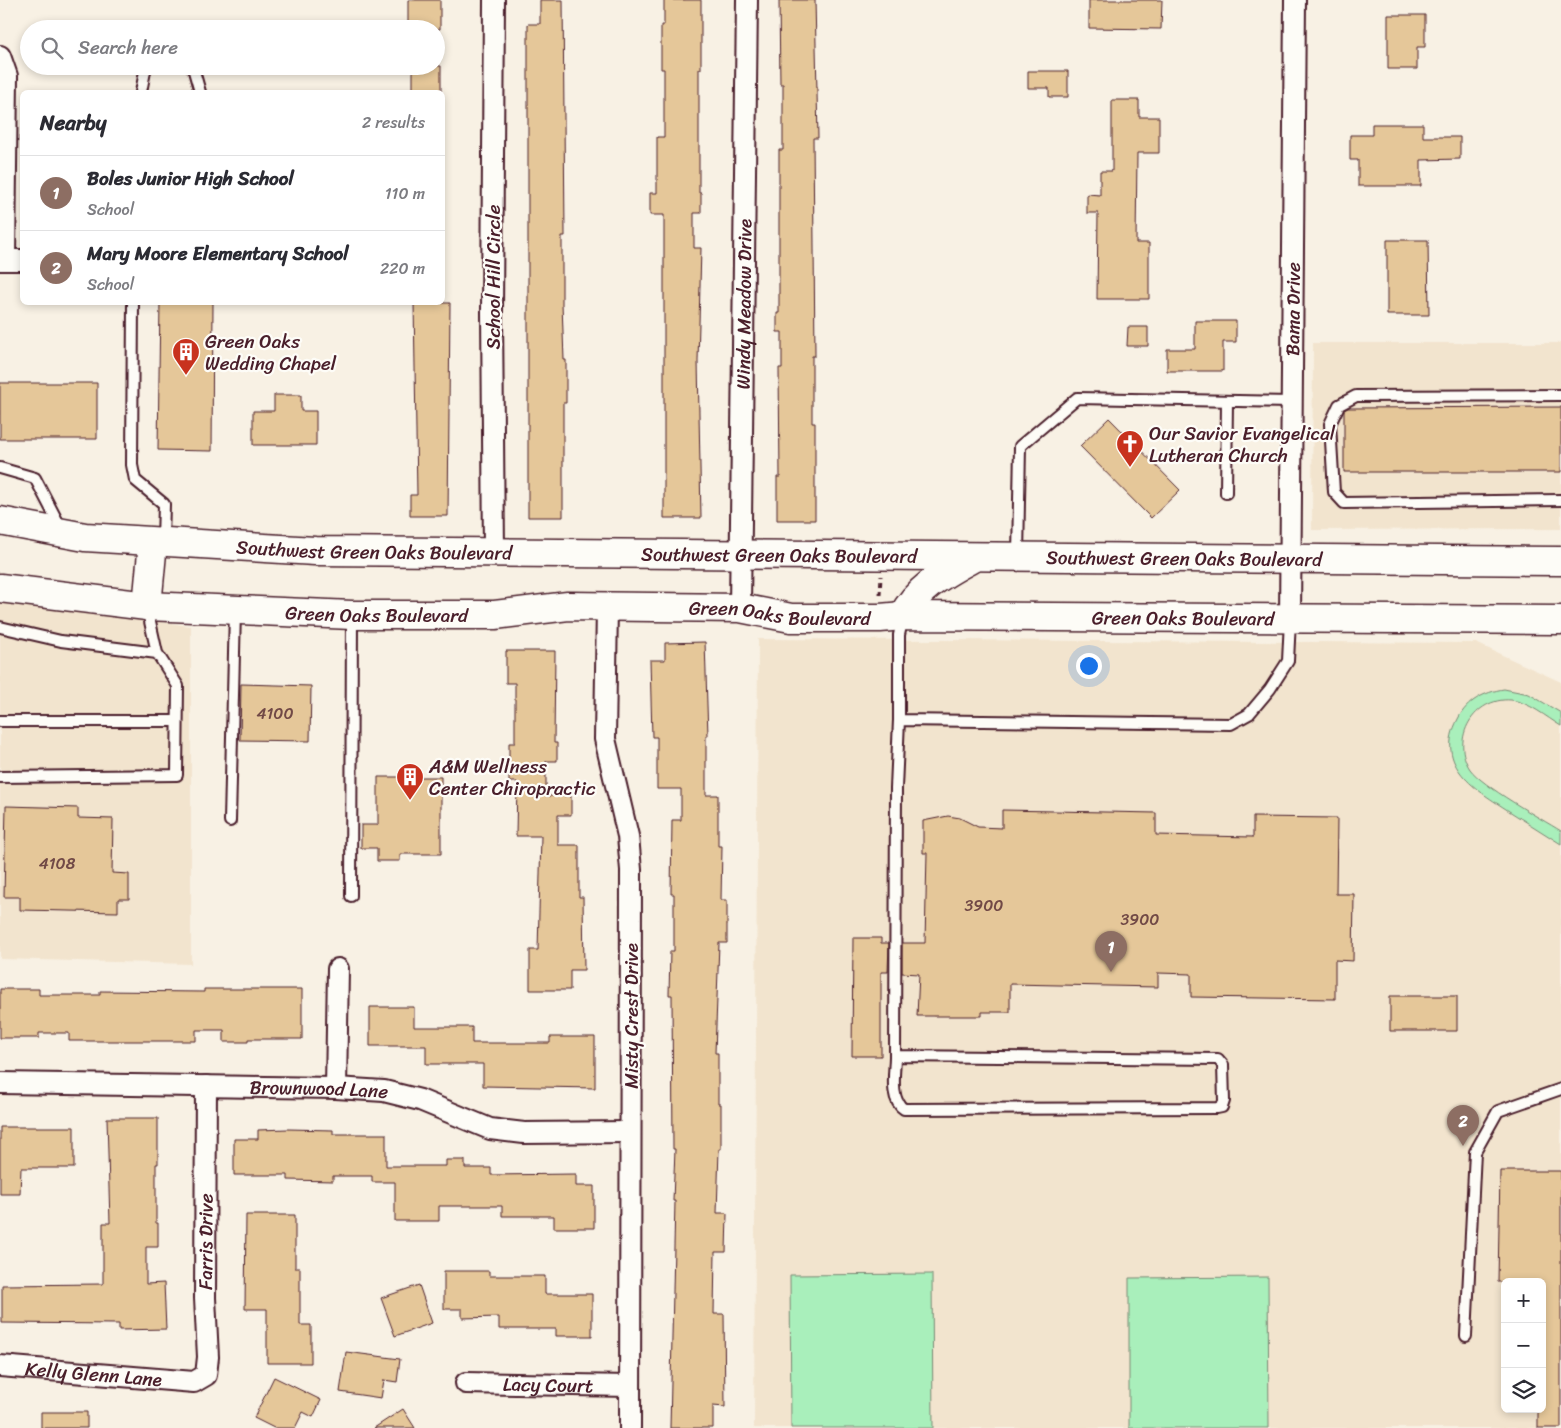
<!DOCTYPE html>
<html lang="en">
<head>
<meta charset="utf-8">
<style>
  body { margin:0; font-family:Sriracha,sans-serif; background:#f7f7f7; color:#2b2b33 }
  .controls { position:absolute; right:15px; bottom:15px; display:grid; overflow:hidden; border-radius:8px; box-shadow:0 2px 8px #0003 }
  .controls button { width:45px; height:45px; display:grid; place-items:center; padding:0; border:0; border-bottom:1px solid #e1e1e2; background:#fff; color:#2b2b33; font:25px sans-serif }
  .you { position:absolute; left:1088px; top:665px; width:18px; height:18px; margin:-12px; border:4px solid #fff; border-radius:50%; background:#1a73e8; box-shadow:0 0 0 8px #1a73e833 }
  .badge { display:grid; place-items:center; width:32px; height:32px; border-radius:50%; background:#2563eb; color:#fff; font-size:16px; font-weight:700 }
  .pin { position:absolute; translate:-50% -41px; filter:drop-shadow(0 1px 2px #0008) }
  .pin::after { content:''; position:absolute; top:26px; width:18px; height:15px; background:inherit; clip-path:polygon(0 0,100% 0,50% 100%) }
  .list { margin:0; padding:0; list-style:none }
  h2 { display:flex; justify-content:space-between; align-items:center; height:65px; margin:0; padding:0 20px; font-size:21px }
  h2 small { font-size:16px; font-weight:400; color:#7c7c81 }
  .list li { display:grid; grid-template-columns:32px 1fr auto; gap:15px; align-items:center; box-sizing:border-box; height:75px; padding:0 20px; border-top:1px solid #e1e1e2 }
  .list b { display:block; font-size:19px; white-space:nowrap }
  .list p { margin:0; font-size:16px; white-space:nowrap; color:#7c7c81 }
  .list em { font-size:16px; font-style:normal; color:#7c7c81 }
  .icon { flex:none; width:28px; height:28px; fill:none; stroke:currentColor; stroke-width:2; stroke-linecap:round; stroke-linejoin:round }
  .map { position:relative; flex:none; width:1561px; height:1428px; overflow:hidden }
  .search { position:absolute; background:#fff; box-shadow:0 2px 8px #0003; left:20px; top:20px; width:425px; height:55px; display:flex; align-items:center; gap:12px; box-sizing:border-box; padding:0 18px; border-radius:28px; color:#7c7c81; font-size:19px }
  .panel { position:absolute; background:#fff; box-shadow:0 2px 8px #0003; left:20px; top:90px; width:425px; height:215px; border-radius:8px }
  .map>svg:first-child { display:block }
</style>
</head>
<body>
<div class="map">
<svg width="1561" height="1428" viewBox="0 0 1561 1428">
  <rect width="100%" height="100%" fill="#f8f1e4"/>
  <filter id="ink" filterUnits="userSpaceOnUse"><feTurbulence type="fractalNoise" baseFrequency=".02" numOctaves="2"/><feDisplacementMap in="SourceGraphic" scale="10" xChannelSelector="R" yChannelSelector="G"/><feConvolveMatrix kernelMatrix="1 2 1 2 8 2 1 2 1" color-interpolation-filters="sRGB"/></filter>
  <g filter="url(#ink)">
    <path fill="#f2e4ce" fill-rule="evenodd" d="M 1313,343 L 1561,343 L 1561,529 L 1312,530 Z
      M 0,601 L 191,626 L 191,964 L 0,959 Z
      M 758,639 L 1476,643 L 1561,682 L 1561,1428 L 754,1428 ZM 1505,1282 L 1542,1282 L 1542,1409 L 1505,1409 Z"/>
    <path fill="#a9efbb" stroke="#7a8773" d="M 1504,689 L 1529,694 L 1561,713 L 1561,726 C 1546,717 1529,702 1511,700 C 1474,697 1450,739 1470,769 C 1482,786 1540,818 1561,831 L 1561,844 C 1544,833 1526,822 1509,811 C 1477,790 1433,766 1458,719 C 1467,701 1484,692 1504,689 Z
      M 932,1274 L 933,1428 L 791,1428 L 790,1275 Z
      M 1268,1277 L 1269,1428 L 1129,1428 L 1129,1278 Z"/>
    <path fill="#e5c799" stroke="#4a1f2b" d="M 408,0 L 440,0 L 440,29 L 408,29 Z
      M 540,0 L 563,0 L 565,236 L 562,236 L 562,304 L 564,360 L 566,360 L 566,403 L 563,403 L 563,517 L 528,517 L 528,24 L 540,24 Z
      M 664,0 L 701,0 L 701,69 L 699,69 L 699,193 L 701,193 L 701,213 L 694,213 L 694,248 L 701,248 L 698,361 L 701,518 L 664,518 L 664,215 L 650,215 L 650,193 L 657,193 L 657,137 L 664,137 L 664,69 L 661,69 L 661,25 L 664,25 Z
      M 779,0 L 815,0 L 818,138 L 813,138 L 815,356 L 812,356 L 812,423 L 815,423 L 815,520 L 777,520 L 777,477 L 780,477 L 779,368 L 782,368 L 782,332 L 777,332 L 777,313 L 779,313 L 779,150 L 783,150 L 783,84 L 780,84 Z
      M 1089,0 L 1162,0 L 1161,29 L 1089,28 Z
      M 1388,15 L 1425,15 L 1425,47 L 1417,47 L 1417,69 L 1388,69 Z
      M 413,66 L 441,66 L 441,92 L 413,92 Z
      M 1028,71 L 1068,71 L 1068,97 L 1049,97 L 1049,88 L 1028,88 Z
      M 1112,100 L 1139,100 L 1139,117 L 1159,117 L 1159,153 L 1137,153 L 1136,243 L 1149,243 L 1149,299 L 1097,299 L 1098,213 L 1087,213 L 1087,194 L 1100,195 L 1100,171 L 1112,171 Z
      M 1372,124 L 1423,124 L 1423,137 L 1460,137 L 1460,159 L 1421,160 L 1421,186 L 1358,186 L 1358,160 L 1350,160 L 1350,135 L 1372,135 Z
      M 1387,240 L 1428,240 L 1429,315 L 1387,315 Z
      M 160,302 L 213,302 L 212,451 L 158,450 Z
      M 414,303 L 450,303 L 448,516 L 410,516 L 410,495 L 417,495 Z
      M 1195,321 L 1236,321 L 1236,342 L 1223,342 L 1223,371 L 1167,371 L 1167,349 L 1195,349 Z
      M 1128,327 L 1148,327 L 1148,346 L 1127,346 Z
      M 0,383 L 97,383 L 97,439 L 0,439 Z
      M 274,395 L 301,395 L 301,411 L 316,411 L 316,445 L 253,445 L 253,411 L 274,411 Z
      M 1561,407 L 1561,472 L 1344,472 L 1344,410 L 1348,408 Z
      M 1109,418 L 1180,490 L 1151,518 L 1080,446 Z
      M 705,642 L 708,736 L 706,736 L 706,795 L 718,795 L 718,846 L 722,846 L 721,900 L 727,900 L 727,943 L 719,943 L 715,1053 L 718,1053 L 718,1104 L 721,1104 L 721,1149 L 719,1149 L 717,1213 L 727,1213 L 726,1252 L 715,1252 L 714,1314 L 724,1314 L 725,1407 L 713,1406 L 713,1428 L 670,1428 L 675,1201 L 673,1201 L 675,1149 L 673,1149 L 672,995 L 669,995 L 670,951 L 674,951 L 674,894 L 671,894 L 672,820 L 681,820 L 681,789 L 657,789 L 657,737 L 652,737 L 650,660 L 665,660 L 665,643 Z
      M 506,651 L 555,651 L 554,743 L 557,743 L 557,761 L 546,761 L 546,796 L 571,796 L 571,815 L 558,815 L 558,845 L 579,845 L 579,897 L 583,897 L 584,970 L 570,970 L 570,990 L 530,990 L 530,950 L 538,950 L 541,836 L 516,836 L 517,782 L 509,782 L 509,743 L 515,743 L 515,683 L 506,683 Z
      M 241,684 L 311,686 L 310,741 L 240,740 Z
      M 378,777 L 441,777 L 441,854 L 400,854 L 400,861 L 377,861 L 377,848 L 361,848 L 361,825 L 378,825 Z
      M 6,806 L 78,808 L 78,818 L 113,819 L 112,873 L 129,874 L 129,899 L 118,899 L 118,912 L 20,910 L 20,897 L 4,897 Z
      M 1002,810 L 1156,813 L 1156,835 L 1253,837 L 1253,817 L 1337,818 L 1336,894 L 1354,894 L 1353,961 L 1335,960 L 1335,999 L 1191,997 L 1191,974 L 1158,973 L 1158,987 L 1010,984 L 1010,1012 L 982,1012 L 982,1016 L 917,1016 L 919,974 L 902,973 L 902,943 L 925,943 L 927,853 L 923,853 L 923,821 L 948,816 L 960,818 L 978,827 L 1002,828 Z
      M 853,938 L 881,938 L 881,943 L 889,943 L 888,972 L 881,972 L 881,1056 L 852,1056 Z
      M 0,989 L 39,989 L 39,995 L 100,995 L 100,991 L 204,992 L 204,989 L 302,989 L 302,1039 L 248,1039 L 248,1042 L 224,1042 L 224,1030 L 196,1030 L 196,1041 L 69,1041 L 69,1033 L 39,1033 L 39,1038 L 0,1038 Z
      M 1390,996 L 1457,996 L 1457,1031 L 1390,1031 Z
      M 370,1007 L 414,1007 L 414,1027 L 472,1027 L 472,1043 L 550,1043 L 550,1037 L 595,1037 L 595,1088 L 483,1086 L 483,1064 L 426,1064 L 426,1046 L 370,1046 Z
      M 107,1118 L 158,1118 L 158,1164 L 156,1164 L 156,1223 L 158,1223 L 158,1247 L 146,1247 L 146,1284 L 164,1283 L 166,1329 L 119,1330 L 119,1324 L 2,1323 L 2,1285 L 103,1284 L 103,1223 L 110,1223 Z
      M 0,1127 L 74,1127 L 74,1168 L 21,1168 L 20,1194 L 0,1194 Z
      M 288,1129 L 333,1130 L 333,1134 L 386,1134 L 386,1166 L 446,1166 L 446,1160 L 465,1160 L 465,1168 L 491,1168 L 491,1175 L 576,1174 L 576,1186 L 594,1186 L 594,1228 L 554,1228 L 554,1216 L 502,1216 L 502,1206 L 439,1206 L 439,1221 L 395,1221 L 395,1182 L 372,1182 L 372,1176 L 333,1176 L 333,1181 L 288,1180 L 288,1175 L 234,1175 L 234,1139 L 258,1139 L 258,1130 Z
      M 1500,1171 L 1561,1171 L 1561,1428 L 1538,1428 L 1538,1409 L 1542,1409 L 1542,1282 L 1498,1282 Z
      M 246,1215 L 295,1215 L 295,1268 L 300,1268 L 300,1325 L 311,1325 L 311,1363 L 267,1363 L 267,1309 L 245,1309 Z
      M 444,1271 L 489,1271 L 489,1276 L 545,1276 L 545,1294 L 592,1294 L 592,1336 L 556,1336 L 556,1329 L 499,1329 L 499,1317 L 462,1318 L 462,1309 L 444,1309 Z
      M 419,1285 L 432,1323 L 395,1336 L 381,1298 Z
      M 346,1352 L 400,1359 L 397,1382 L 384,1380 L 381,1398 L 340,1392 Z
      M 274,1377 L 321,1400 L 313,1417 L 303,1412 L 295,1428 L 274,1428 L 254,1418 Z
      M 403,1409 L 415,1428 L 374,1428 Z
      M 41,1412 L 87,1412 L 87,1428 L 41,1428 Z"/>
    <g fill="none" stroke-linecap="round" stroke-linejoin="round">
      <defs>
        <path id="lane" d="M 190,66 L 194,71 L 200,92
          M 141,92 L 146,66
          M 133,302 L 132,465 L 135,480 L 164,504 L 163,540
          M 1561,395 L 1356,396 L 1339,405 L 1330,424 L 1334,492 L 1344,503 L 1561,500
          M 0,468 L 35,478 L 61,528
          M 1226,493 L 1227,401
          M 1018,556 L 1020,446 L 1077,398 L 1291,402
          M 903,617 L 899,635 L 899,720 L 1231,724 L 1249,714 L 1270,689 L 1288,661 L 1290,620
          M 0,627 L 61,641 L 157,653
          M 0,721 L 177,721
          M 0,777 L 177,775 L 178,686 L 157,653 L 147,608
          M 230,821 L 235,611
          M 351,896 L 352,616
          M 895,1056 L 1218,1059 L 1223,1065 L 1224,1101 L 1222,1107 L 1217,1108 L 904,1109 C 889,1100 895,1071 895,1056 L 896,788 L 899,720
          M 1466,1336 L 1475,1152 L 1498,1111 L 1561,1089"/>
        <g id="street">
          <path d="M 494,0 L 492,313 L 494,553"/>
          <path d="M 0,56 L 7,76 L 5,260"/>
          <path d="M 0,260 L 22,260"/>
          <path d="M 607,606 L 605,739 L 628,836 L 631,870 L 630,1428"/>
          <path id="s1" d="M 740,608 L 747,0"/>
          <path id="s2" d="M 1290,618 L 1295,0"/>
          <path id="s3" d="M 0,1083 L 336,1088 L 384,1091 L 420,1100 L 490,1129 L 524,1133 L 630,1132"/>
          <path d="M 336,1088 L 338,969"/>
          <path id="s4" d="M 0,1366 L 194,1382 L 206,1375 L 208,1357 L 205,1298 L 206,1086"/>
          <path id="s5" d="M 466,1383 L 630,1386"/>
        </g>
        <g id="secondary">
          <path id="s6" d="M 0,521 L 85,537 L 315,551 L 1561,561"/>
          <path id="s7" d="M 0,588 L 147,606 L 352,615 L 495,615 L 568,606 L 740,608 L 791,618 L 880,618 L 903,616 L 1561,620"/>
          <path d="M 147,606 L 153,542"/>
          <path d="M 903,616 C 918,586 946,573 974,557"/>
        </g>
      </defs>
      <use href="#lane" stroke="#4a1f2b" stroke-width="14"/>
      <use href="#street" stroke="#4a1f2b" stroke-width="24"/>
      <use href="#secondary" stroke="#4a1f2b" stroke-width="31"/>
      <path stroke="#4a1f2b" stroke-width="3" stroke-dasharray="5 4" stroke-linecap="butt" d="M 880,595 L 881,576"/>
      <use href="#lane" stroke="#fdfcf7" stroke-width="10"/>
      <use href="#street" stroke="#fdfcf7" stroke-width="20"/>
      <use href="#secondary" stroke="#fdfcf7" stroke-width="28"/>
    </g>
  </g>
  <defs>
    <symbol id="building-pin" viewBox="-11 -11 22 30"><path d="M0 17L-7.5 6A9.5 9.5 0 1 1 7.5 6Z" fill="#c8321e" stroke="#fdfcf7"/><path d="M-4-6H4V6H1V3H-1V6H-4ZM-2.5-4.3h1.7v1.8h-1.7ZM.8-4.3h1.7v1.8H.8ZM-2.5-1h1.7V.8h-1.7ZM.8-1h1.7V.8H.8Z" fill="#fff"/></symbol>
    <symbol id="church-pin" viewBox="-11 -11 22 30"><path d="M0 17L-7.5 6A9.5 9.5 0 1 1 7.5 6Z" fill="#c8321e" stroke="#fdfcf7"/><path d="M-1.2-6h2.4v3.5h3.3v2.4h-3.3V6h-2.4V-.1h-3.3v-2.4h3.3Z" fill="#fff"/></symbol>
  </defs>
  <g fill-rule="evenodd">
    <use href="#building-pin" x="170" y="336" width="32" height="43"/>
    <use href="#church-pin" x="1114" y="428" width="32" height="43"/>
    <use href="#building-pin" x="394" y="761" width="32" height="43"/>
  </g>
  <g text-anchor="middle" stroke-width="4.5" stroke-linejoin="round" paint-order="stroke">
    <g font-size="16" fill="#714946">
      <text x="275" y="719">4100</text>
      <text x="57" y="869">4108</text>
      <text x="984" y="911">3900</text>
      <text x="1140" y="925">3900</text>
    </g>
    <g font-size="19" fill="#4a1f2b" stroke="#fdfcf7">
      <text transform="translate(493 277) rotate(-90)" y="7">School Hill Circle</text>
      <text dy="7" stroke="none"><textPath href="#s1" startOffset="304">Windy Meadow Drive</textPath></text>
      <text dy="7" stroke="none"><textPath href="#s2" startOffset="309">Bama Drive</textPath></text>
      <text dy="7" stroke="none"><textPath href="#s6" startOffset="376">Southwest Green Oaks Boulevard</textPath></text>
      <text dy="7" stroke="none"><textPath href="#s6" startOffset="781">Southwest Green Oaks Boulevard</textPath></text>
      <text dy="7" stroke="none"><textPath href="#s6" startOffset="1186">Southwest Green Oaks Boulevard</textPath></text>
      <text dy="7" stroke="none"><textPath href="#s7" startOffset="782">Green Oaks Boulevard</textPath></text>
      <text dy="7" stroke="none"><textPath href="#s7" startOffset="378">Green Oaks Boulevard</textPath></text>
      <text dy="7" stroke="none"><textPath href="#s7" startOffset="1186">Green Oaks Boulevard</textPath></text>
      <text transform="translate(631 1016) rotate(-90)" y="7">Misty Crest Drive</text>
      <text dy="7" stroke="none"><textPath href="#s3" startOffset="319">Brownwood Lane</textPath></text>
      <text dy="7" stroke="none"><textPath href="#s4" startOffset="342">Farris Drive</textPath></text>
      <text dy="7" stroke="none"><textPath href="#s4" startOffset="94">Kelly Glenn Lane</textPath></text>
      <text dy="7" stroke="none"><textPath href="#s5" startOffset="82">Lacy Court</textPath></text>
    </g>
    <g font-size="19" fill="#4a1f2b" stroke="#fdfcf7" text-anchor="start">
      <text x="205" y="348">Green Oaks<tspan x="205" dy="22">Wedding Chapel</tspan></text>
      <text x="1149" y="440">Our Savior Evangelical<tspan x="1149" dy="22">Lutheran Church</tspan></text>
      <text x="429" y="773">A&amp;M Wellness<tspan x="429" dy="22">Center Chiropractic</tspan></text>
    </g>
  </g>
</svg>
<div class="controls">
<button>+</button>
<button>−</button>
<button><svg class="icon" aria-label="layers" viewBox="0 0 24 24"><path d="M12 4l9 5-9 5-9-5zM3 14l9 5 9-5"/></svg></button>
</div>
<div class="you"></div>
<div class="pin badge" style="left:1111px;top:972px;background:#8d6e63">1</div>
<div class="pin badge" style="left:1463px;top:1146px;background:#8d6e63">2</div>
<div class="search"><svg class="icon" aria-label="search" viewBox="0 0 24 24"><circle cx="10" cy="10" r="6"/><path d="M15 15l6 6"/></svg>Search here</div>
<section class="panel">
<h2>Nearby<small>2 results</small></h2>
<ul class="list">
<li><span class="badge" style="background:#8d6e63">1</span><div><b>Boles Junior High School</b><p>School</p></div><em>110 m</em></li>
<li><span class="badge" style="background:#8d6e63">2</span><div><b>Mary Moore Elementary School</b><p>School</p></div><em>220 m</em></li>
</ul>
</section>
</div>
</body>
</html>
